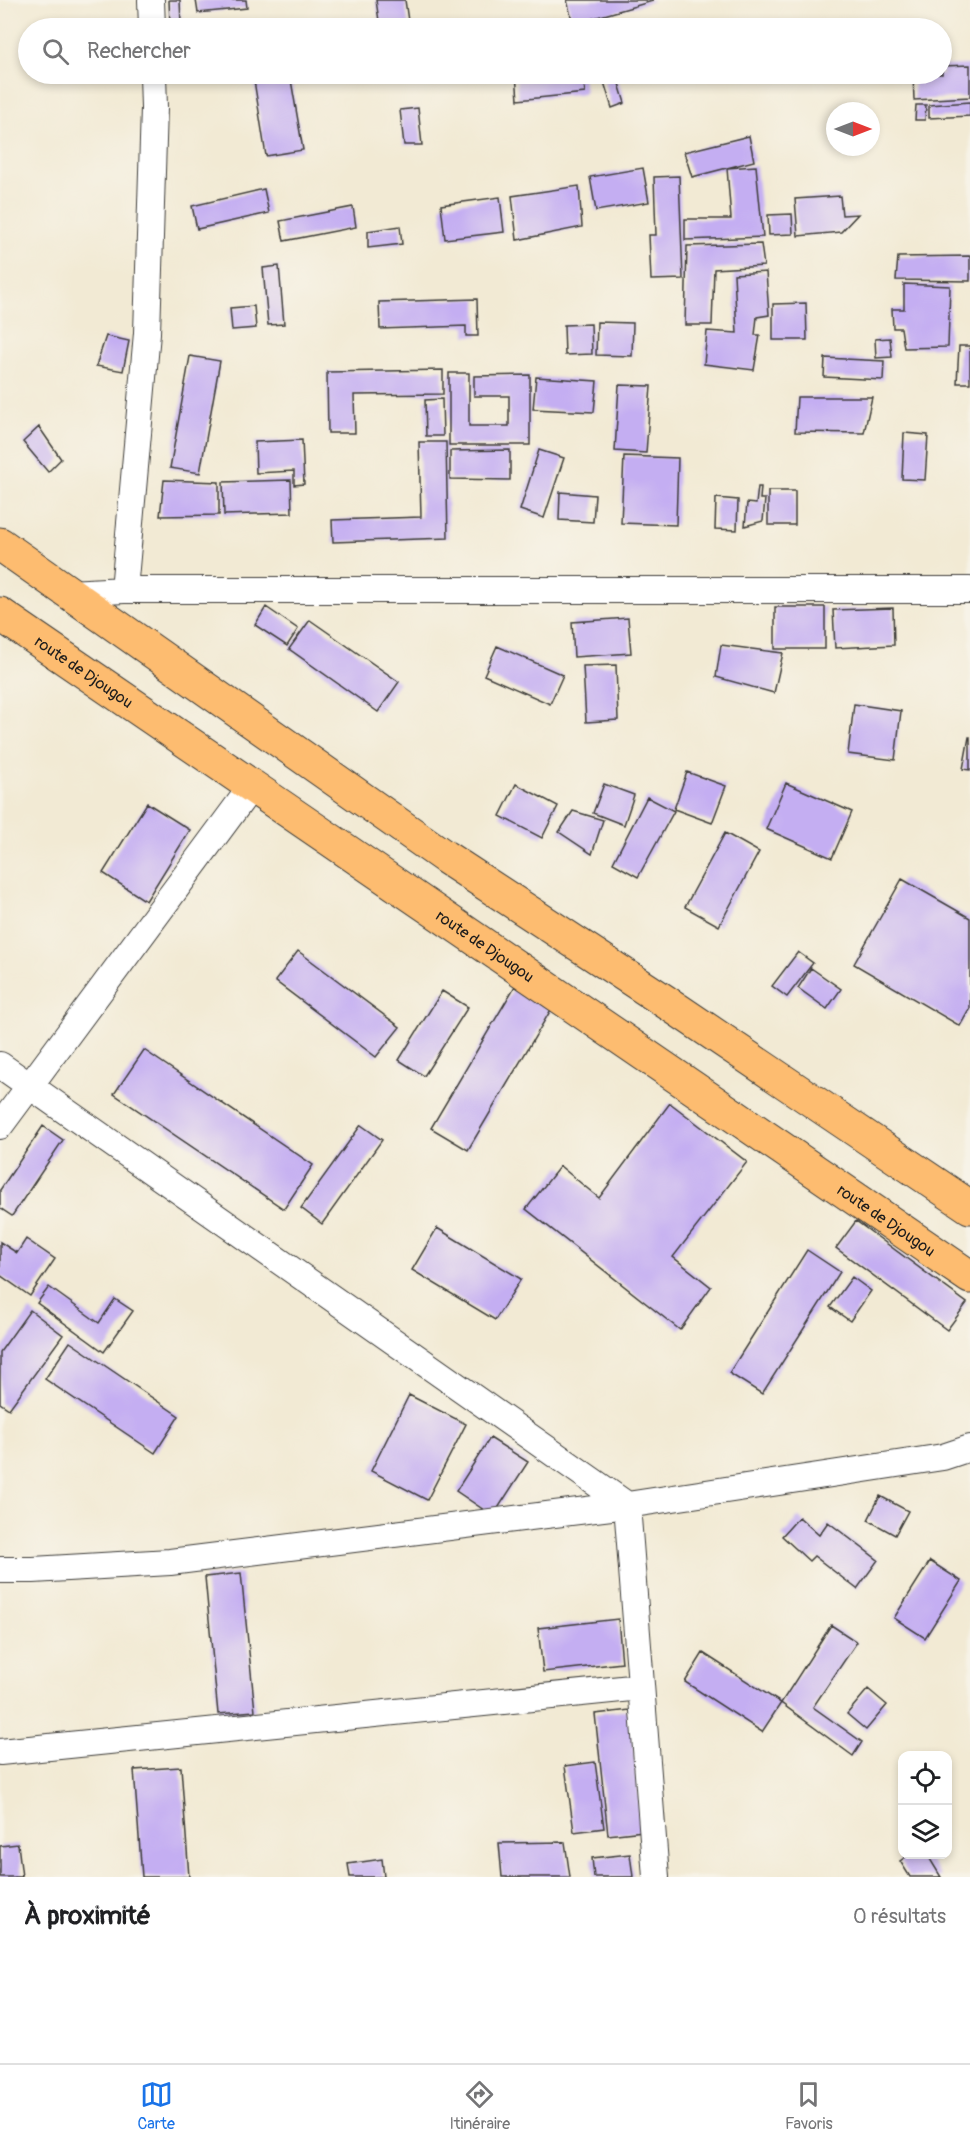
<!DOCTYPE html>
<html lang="fr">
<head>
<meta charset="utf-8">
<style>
  body { margin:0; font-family:Pangolin,sans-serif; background:#f2f2f2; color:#202124 }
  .controls { position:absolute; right:18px; bottom:18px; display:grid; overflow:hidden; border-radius:12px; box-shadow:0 3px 9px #0003 }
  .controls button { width:54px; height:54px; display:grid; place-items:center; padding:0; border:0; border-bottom:2px solid #e0e0e0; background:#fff; color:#202124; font:30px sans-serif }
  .compass { position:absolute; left:826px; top:102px; width:54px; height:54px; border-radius:50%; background:#fff; box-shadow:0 3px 9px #0003; rotate:90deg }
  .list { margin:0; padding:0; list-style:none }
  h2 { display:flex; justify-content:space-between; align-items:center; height:78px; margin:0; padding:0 24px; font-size:26px }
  h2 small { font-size:20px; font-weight:400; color:#757577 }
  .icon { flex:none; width:33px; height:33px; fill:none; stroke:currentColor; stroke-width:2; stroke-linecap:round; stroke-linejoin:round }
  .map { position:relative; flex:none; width:970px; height:1877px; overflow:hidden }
  .search { position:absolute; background:#fff; box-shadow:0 3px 9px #0003; left:18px; right:18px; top:18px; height:66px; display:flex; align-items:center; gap:15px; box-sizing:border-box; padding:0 21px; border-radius:33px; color:#757577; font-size:22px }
  .sheet { height:186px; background:#fff }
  nav { display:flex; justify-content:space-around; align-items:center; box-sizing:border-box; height:84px; border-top:2px solid #e0e0e0; background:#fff; font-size:16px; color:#757577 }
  nav a { display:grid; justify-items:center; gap:3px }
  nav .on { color:#1a73e8 }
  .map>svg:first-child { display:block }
</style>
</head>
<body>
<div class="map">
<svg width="970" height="1877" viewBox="0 0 970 1877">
  <rect width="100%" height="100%" fill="#f7f3e8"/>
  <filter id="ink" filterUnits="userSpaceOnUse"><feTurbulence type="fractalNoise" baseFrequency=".0167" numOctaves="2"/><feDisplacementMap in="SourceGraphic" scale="12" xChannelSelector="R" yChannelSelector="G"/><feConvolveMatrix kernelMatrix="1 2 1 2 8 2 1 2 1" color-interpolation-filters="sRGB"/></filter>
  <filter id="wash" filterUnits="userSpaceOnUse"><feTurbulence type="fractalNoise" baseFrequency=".008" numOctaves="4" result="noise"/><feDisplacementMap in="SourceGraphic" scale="24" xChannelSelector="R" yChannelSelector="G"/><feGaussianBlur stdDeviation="1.35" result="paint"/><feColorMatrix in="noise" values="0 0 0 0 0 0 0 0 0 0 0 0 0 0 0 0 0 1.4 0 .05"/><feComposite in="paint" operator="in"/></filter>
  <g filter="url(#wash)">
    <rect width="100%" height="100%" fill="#f2ead4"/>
    <g id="blocks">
      <path fill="#c4aef2" d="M 169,0 L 180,0 L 181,24 L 170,25 Z
        M 196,0 L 246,0 L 247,8 L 198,13 Z
        M 376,0 L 405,0 L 409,28 L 380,28 Z
        M 567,0 L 653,0 L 653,1 L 573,24 Z
        M 281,21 L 282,28 L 256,28 Z
        M 970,65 L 970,97 L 914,100 L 913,74 L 942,74 L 942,66 Z
        M 253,74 L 290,74 L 303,150 L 266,156 Z
        M 516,74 L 583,74 L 585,93 L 518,100 Z
        M 617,77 L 625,103 L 612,108 L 604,82 Z
        M 970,102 L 970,116 L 929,118 L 929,105 Z
        M 916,105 L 926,105 L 925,120 L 915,120 Z
        M 418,108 L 422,145 L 404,145 L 400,110 Z
        M 749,136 L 754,161 L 692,177 L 684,152 Z
        M 756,166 L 763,237 L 685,240 L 685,219 L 731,219 L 727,168 Z
        M 643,168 L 649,202 L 596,211 L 590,177 Z
        M 679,176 L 683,279 L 651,280 L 649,235 L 656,235 L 654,177 Z
        M 579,186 L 582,227 L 517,240 L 512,196 Z
        M 264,189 L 269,213 L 197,229 L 192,206 Z
        M 840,196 L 842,215 L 858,214 L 841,232 L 798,236 L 795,199 Z
        M 500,197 L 504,232 L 445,239 L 441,205 Z
        M 353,207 L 356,227 L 284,241 L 280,221 Z
        M 792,214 L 793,234 L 769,235 L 768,215 Z
        M 400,226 L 402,244 L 368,248 L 368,231 Z
        M 761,244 L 764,266 L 714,269 L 712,325 L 685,325 L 687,246 Z
        M 970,256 L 970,281 L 896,280 L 898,257 Z
        M 279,266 L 284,324 L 268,325 L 263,268 Z
        M 766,272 L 769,315 L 757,317 L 755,335 L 760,335 L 754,370 L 704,364 L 707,331 L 737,333 L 734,274 Z
        M 904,284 L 950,286 L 948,347 L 904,348 L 901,328 L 893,328 L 892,309 L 904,309 Z
        M 477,299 L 478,336 L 466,336 L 466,326 L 380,329 L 379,302 Z
        M 806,303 L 807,340 L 773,340 L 773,304 Z
        M 254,306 L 256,328 L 232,330 L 230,308 Z
        M 597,322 L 633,323 L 632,356 L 596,355 Z
        M 591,324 L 592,354 L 565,355 L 564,325 Z
        M 106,336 L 129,341 L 123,371 L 96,366 Z
        M 890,338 L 892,357 L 876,358 L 875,339 Z
        M 959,346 L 970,346 L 970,383 L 957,383 Z
        M 190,356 L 220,361 L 200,473 L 170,468 Z
        M 825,358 L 884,361 L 883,380 L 824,377 Z
        M 443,370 L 443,394 L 354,395 L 355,433 L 328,433 L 327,372 Z
        M 449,373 L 469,373 L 469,426 L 509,426 L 509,396 L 474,396 L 474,376 L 530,375 L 530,445 L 449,445 Z
        M 536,377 L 597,381 L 594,412 L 533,409 Z
        M 619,385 L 651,386 L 646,453 L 615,451 Z
        M 797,397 L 872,397 L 864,433 L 795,432 Z
        M 442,399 L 443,436 L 426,436 L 425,400 Z
        M 39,427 L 61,459 L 48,472 L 23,442 Z
        M 904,433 L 928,435 L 925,480 L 902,479 Z
        M 302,440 L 304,484 L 294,485 L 294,471 L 256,473 L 255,442 Z
        M 419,442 L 446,442 L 448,538 L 333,542 L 332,520 L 421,517 Z
        M 510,450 L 510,480 L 450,479 L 450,451 Z
        M 539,450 L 564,458 L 544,518 L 520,510 Z
        M 624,456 L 678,458 L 676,525 L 621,523 Z
        M 164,480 L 219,482 L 219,515 L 160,516 Z
        M 291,480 L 292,513 L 224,515 L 223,482 Z
        M 758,487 L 761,487 L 760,499 L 765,499 L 763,521 L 745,526 L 747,503 L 756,504 Z
        M 768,491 L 795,491 L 795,525 L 768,525 Z
        M 560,492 L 595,495 L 593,522 L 559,520 Z
        M 716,498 L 738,500 L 737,530 L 715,529 Z
        M 266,607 L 298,629 L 287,646 L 255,625 Z
        M 775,607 L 825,607 L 825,649 L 775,649 Z
        M 893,608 L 894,645 L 835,648 L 833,610 Z
        M 628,618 L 631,653 L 574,657 L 572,622 Z
        M 310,620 L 399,682 L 378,712 L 289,649 Z
        M 721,645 L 783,653 L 774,693 L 716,677 Z
        M 497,646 L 563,675 L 550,704 L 484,675 Z
        M 616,665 L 618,720 L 586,722 L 583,666 Z
        M 854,704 L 901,711 L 895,760 L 848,754 Z
        M 969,737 L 970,737 L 970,770 L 963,769 Z
        M 687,772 L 726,786 L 712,823 L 674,809 Z
        M 786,783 L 852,812 L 832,858 L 766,829 Z
        M 516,784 L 558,806 L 542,838 L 500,816 Z
        M 604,784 L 634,795 L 624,825 L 593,813 Z
        M 647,797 L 674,811 L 638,877 L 613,863 Z
        M 147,803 L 190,830 L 146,901 L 103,873 Z
        M 573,811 L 603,820 L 592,854 L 559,832 Z
        M 725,833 L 759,852 L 719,926 L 685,907 Z
        M 902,879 L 970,918 L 970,1008 L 960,1026 L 854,964 Z
        M 298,951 L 400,1027 L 376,1057 L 275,981 Z
        M 798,952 L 813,963 L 787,997 L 772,986 Z
        M 811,968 L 841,989 L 827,1009 L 798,988 Z
        M 515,986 L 552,1008 L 468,1150 L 431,1128 Z
        M 442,991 L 468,1007 L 424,1076 L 399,1060 Z
        M 144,1050 L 313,1165 L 284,1209 L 114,1094 Z
        M 670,1103 L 747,1162 L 673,1257 L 711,1287 L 680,1330 L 526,1209 L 560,1166 L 599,1198 Z
        M 361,1125 L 382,1140 L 322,1224 L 301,1208 Z
        M 43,1126 L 63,1140 L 12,1216 L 0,1208 L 0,1190 Z
        M 856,1221 L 967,1303 L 947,1330 L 836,1248 Z
        M 437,1228 L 521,1279 L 495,1320 L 412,1270 Z
        M 26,1239 L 55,1259 L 30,1296 L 0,1275 L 0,1242 L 17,1253 Z
        M 807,1250 L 840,1272 L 762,1394 L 729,1373 Z
        M 852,1277 L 871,1291 L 850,1321 L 830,1307 Z
        M 49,1287 L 99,1323 L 115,1299 L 133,1311 L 104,1352 L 37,1303 Z
        M 30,1310 L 63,1335 L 9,1409 L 0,1403 L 0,1352 Z
        M 70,1342 L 179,1416 L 155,1453 L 45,1379 Z
        M 409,1395 L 466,1424 L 427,1500 L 371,1471 Z
        M 490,1438 L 528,1462 L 493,1516 L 456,1491 Z
        M 880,1496 L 908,1511 L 895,1535 L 868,1520 Z
        M 799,1517 L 819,1535 L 828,1522 L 878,1560 L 857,1589 L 814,1556 L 809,1561 L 782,1536 Z
        M 930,1561 L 961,1581 L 925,1638 L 894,1618 Z
        M 241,1573 L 255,1711 L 218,1714 L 205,1577 Z
        M 618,1619 L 622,1663 L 543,1672 L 538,1628 Z
        M 831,1625 L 857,1642 L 813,1707 L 862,1742 L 853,1756 L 781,1703 Z
        M 703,1653 L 781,1703 L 762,1732 L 685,1682 Z
        M 868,1689 L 887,1705 L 866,1730 L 847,1714 Z
        M 630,1710 L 643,1831 L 608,1835 L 595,1714 Z
        M 595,1762 L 604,1828 L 574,1832 L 565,1766 Z
        M 181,1767 L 189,1877 L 142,1877 L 134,1770 Z
        M 565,1842 L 570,1877 L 502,1877 L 499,1843 Z
        M 18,1844 L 22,1877 L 0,1877 L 0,1846 Z
        M 630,1854 L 633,1877 L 594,1877 L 592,1858 Z
        M 910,1854 L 927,1854 L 941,1877 L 910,1877 L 900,1861 Z
        M 382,1859 L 384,1877 L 350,1877 L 348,1864 Z"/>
    </g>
  </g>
  <g filter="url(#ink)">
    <use href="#blocks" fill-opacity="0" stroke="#3c3b38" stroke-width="1.5"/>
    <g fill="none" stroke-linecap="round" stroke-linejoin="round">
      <defs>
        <path id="minor" d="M 151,0 L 152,28
          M 124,590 L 147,333 L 154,108 L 153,74
          M 69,593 L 124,590 L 970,590
          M 0,1065 L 627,1505 L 656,1877
          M 0,1126 L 252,786
          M 0,1570 L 33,1570 L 170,1562 L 627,1505 L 943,1457 L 970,1448
          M 0,1752 L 641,1687"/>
        <g id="trunk">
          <path d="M 0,544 L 445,857 L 669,1004 L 970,1207"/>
          <path id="s1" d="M 0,614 L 970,1277"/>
        </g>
      </defs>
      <use href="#minor" stroke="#3c3b38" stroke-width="28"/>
      <use href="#trunk" stroke="#3c3b38" stroke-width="35"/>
      <use href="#minor" stroke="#fff" stroke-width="26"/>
      <use href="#trunk" stroke="#fdbc70" stroke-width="33"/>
    </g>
  </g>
  <g text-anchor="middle" stroke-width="4.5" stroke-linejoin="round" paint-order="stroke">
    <g font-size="16" fill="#1c1c1c" stroke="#f7f3e8">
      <text dy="6" stroke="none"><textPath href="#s1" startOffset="102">route de Djougou</textPath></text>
      <text dy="6" stroke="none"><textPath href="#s1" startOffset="588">route de Djougou</textPath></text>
      <text dy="6" stroke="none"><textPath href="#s1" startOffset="1074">route de Djougou</textPath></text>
    </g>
  </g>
</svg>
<div class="controls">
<button><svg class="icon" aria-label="locate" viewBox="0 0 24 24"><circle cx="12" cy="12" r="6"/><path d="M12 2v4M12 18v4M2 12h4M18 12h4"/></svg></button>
<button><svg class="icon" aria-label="layers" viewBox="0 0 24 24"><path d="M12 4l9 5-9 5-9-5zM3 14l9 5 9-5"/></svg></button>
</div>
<svg class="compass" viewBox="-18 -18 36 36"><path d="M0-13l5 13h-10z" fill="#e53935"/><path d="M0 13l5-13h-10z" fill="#757577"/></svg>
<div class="search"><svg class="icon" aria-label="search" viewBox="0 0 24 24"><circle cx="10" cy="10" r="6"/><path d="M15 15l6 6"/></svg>Rechercher</div>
</div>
<section class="sheet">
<h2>À proximité<small>0 résultats</small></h2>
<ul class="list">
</ul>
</section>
<nav>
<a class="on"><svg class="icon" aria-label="map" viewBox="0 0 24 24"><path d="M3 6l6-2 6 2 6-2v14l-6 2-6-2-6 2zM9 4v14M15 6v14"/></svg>Carte</a>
<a><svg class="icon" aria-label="directions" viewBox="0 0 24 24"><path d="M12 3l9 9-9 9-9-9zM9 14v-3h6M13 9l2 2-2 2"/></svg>Itinéraire</a>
<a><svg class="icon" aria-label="saved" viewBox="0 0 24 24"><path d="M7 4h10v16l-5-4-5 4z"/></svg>Favoris</a>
</nav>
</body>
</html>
